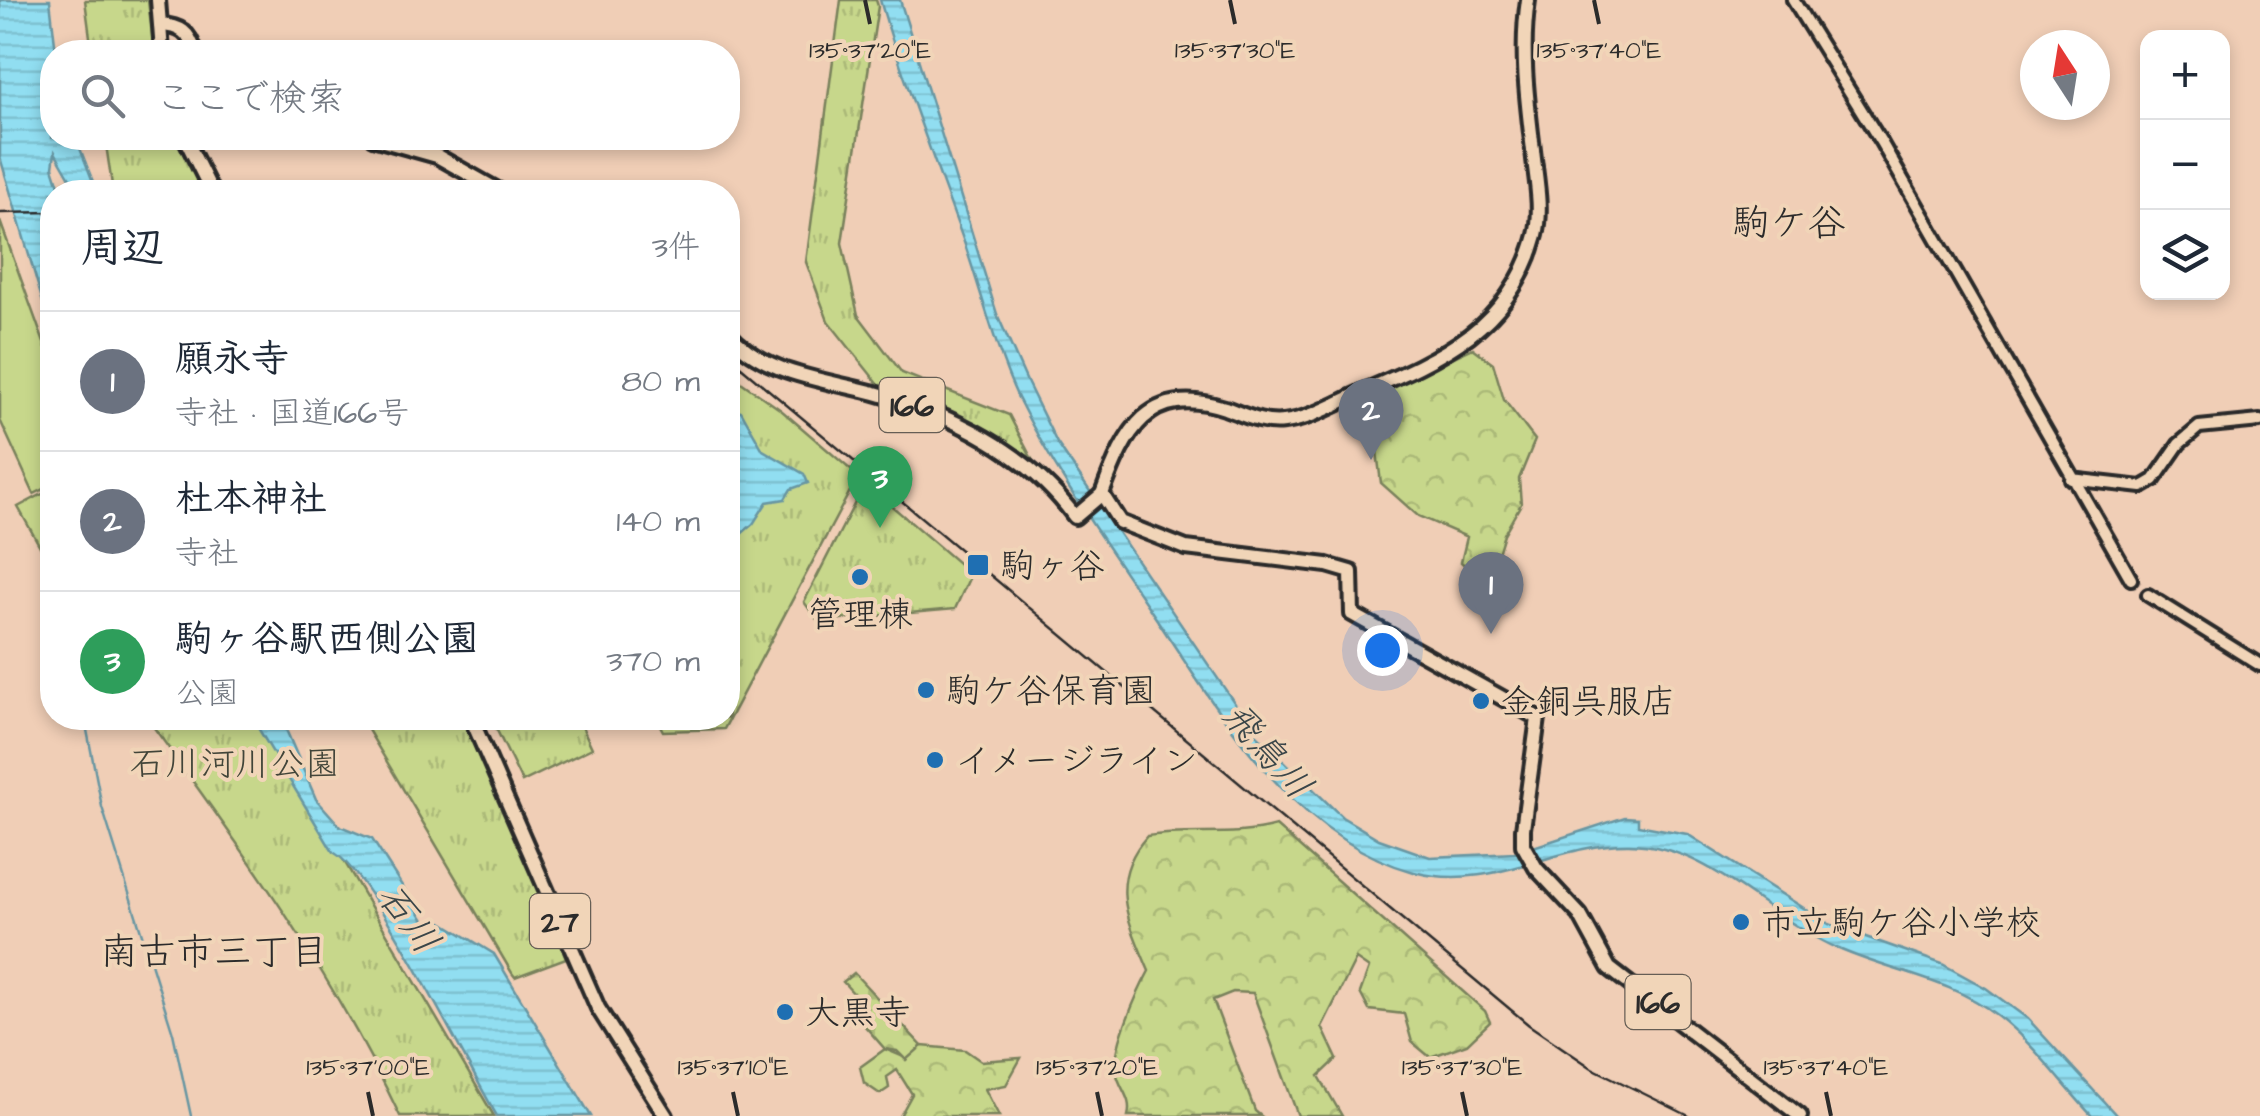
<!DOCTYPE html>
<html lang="ja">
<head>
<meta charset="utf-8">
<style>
  body { margin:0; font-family:"Architects Daughter","Klee One",sans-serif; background:#f6f6f7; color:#1f2937 }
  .controls { position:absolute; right:30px; top:30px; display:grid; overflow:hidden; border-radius:20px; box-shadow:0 5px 15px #0003 }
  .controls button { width:90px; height:90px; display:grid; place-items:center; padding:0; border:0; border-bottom:2px solid #e0e1e3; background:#fff; color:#1f2937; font:50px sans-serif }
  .compass { position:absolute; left:2020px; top:30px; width:90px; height:90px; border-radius:50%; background:#fff; box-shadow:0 5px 15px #0003; rotate:348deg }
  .you { position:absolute; left:1382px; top:650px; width:35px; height:35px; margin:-25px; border:8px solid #fff; border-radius:50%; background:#1a73e8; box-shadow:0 0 0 15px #1a73e833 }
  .badge { display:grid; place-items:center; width:65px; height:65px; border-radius:50%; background:#ea580c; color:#fff; font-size:32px; font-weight:700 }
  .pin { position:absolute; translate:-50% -82px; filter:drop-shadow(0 2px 5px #0008) }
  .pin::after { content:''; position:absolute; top:52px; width:35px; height:30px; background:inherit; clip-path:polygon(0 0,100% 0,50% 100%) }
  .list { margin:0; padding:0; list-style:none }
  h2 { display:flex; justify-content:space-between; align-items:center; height:130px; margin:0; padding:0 40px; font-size:42px }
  h2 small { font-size:32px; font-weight:400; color:#747a83 }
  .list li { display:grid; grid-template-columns:65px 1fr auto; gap:30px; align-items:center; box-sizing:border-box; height:140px; padding:0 40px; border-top:2px solid #e0e1e3 }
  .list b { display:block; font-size:38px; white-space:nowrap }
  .list p { margin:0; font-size:32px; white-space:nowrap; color:#747a83 }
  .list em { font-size:32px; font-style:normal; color:#747a83 }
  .icon { flex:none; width:55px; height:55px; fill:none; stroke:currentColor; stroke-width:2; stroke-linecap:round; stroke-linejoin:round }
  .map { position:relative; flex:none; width:2260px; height:1116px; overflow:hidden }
  .search { position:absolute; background:#fff; box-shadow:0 5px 15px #0003; left:40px; top:40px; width:700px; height:110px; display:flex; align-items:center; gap:25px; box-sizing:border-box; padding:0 35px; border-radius:40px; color:#747a83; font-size:38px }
  .panel { position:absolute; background:#fff; box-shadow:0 5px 15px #0003; left:40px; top:180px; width:700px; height:550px; border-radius:40px }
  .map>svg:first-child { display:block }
</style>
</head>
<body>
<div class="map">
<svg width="2260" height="1116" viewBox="0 0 2260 1116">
  <defs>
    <pattern id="forest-crowns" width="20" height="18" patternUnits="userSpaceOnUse" patternTransform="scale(2.5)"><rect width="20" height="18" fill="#c7d78b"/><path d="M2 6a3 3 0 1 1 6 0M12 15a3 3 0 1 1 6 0" fill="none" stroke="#abb978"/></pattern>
    <pattern id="cemetery-stones" width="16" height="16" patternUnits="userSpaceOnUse" patternTransform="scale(2.5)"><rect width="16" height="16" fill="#c7d78b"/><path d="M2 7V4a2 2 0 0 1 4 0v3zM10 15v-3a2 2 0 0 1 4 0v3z" fill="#abb978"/></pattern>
    <pattern id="park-tufts" width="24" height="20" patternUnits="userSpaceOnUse" patternTransform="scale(2.5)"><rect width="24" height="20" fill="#c7d78b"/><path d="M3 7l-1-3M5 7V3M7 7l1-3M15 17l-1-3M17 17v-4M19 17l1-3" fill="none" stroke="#abb978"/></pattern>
    <pattern id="water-rules" width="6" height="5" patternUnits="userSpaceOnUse" patternTransform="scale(2.5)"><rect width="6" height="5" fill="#91def1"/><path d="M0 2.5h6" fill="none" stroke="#7dbfcf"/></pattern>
  </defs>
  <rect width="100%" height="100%" fill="#f0ceb6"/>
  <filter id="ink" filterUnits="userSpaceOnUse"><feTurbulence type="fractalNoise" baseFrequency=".01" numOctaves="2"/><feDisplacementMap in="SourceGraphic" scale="20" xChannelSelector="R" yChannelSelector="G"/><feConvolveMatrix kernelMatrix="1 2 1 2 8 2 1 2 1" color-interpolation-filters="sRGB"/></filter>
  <g filter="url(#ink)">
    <path fill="url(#forest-crowns)" stroke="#79815b" stroke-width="2.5" d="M 1473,348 L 1493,363 L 1504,400 L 1535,440 L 1519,479 L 1521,504 L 1504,534 L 1495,563 L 1468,568 L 1461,562 L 1467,537 L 1418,516 L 1381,483 L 1374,428 L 1395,384 Z
      M 1276,826 L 1485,1011 L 1490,1022 L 1467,1044 L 1430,1057 L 1412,1042 L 1404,1014 L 1369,1010 L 1360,993 L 1369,968 L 1356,959 L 1322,1027 L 1337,1059 L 1319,1076 L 1342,1116 L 1298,1116 L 1253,993 L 1233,992 L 1213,1000 L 1255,1111 L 1261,1116 L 1128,1116 C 1133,1098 1119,1089 1116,1071 C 1113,1046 1137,993 1149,971 C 1128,921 1107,881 1147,836 C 1190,829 1234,838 1276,826 Z
      M 922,1046 L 965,1050 L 981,1061 L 1021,1058 L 1006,1085 L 985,1089 L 999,1116 L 900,1116 L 912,1094 L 897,1070 L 887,1077 L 889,1088 L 880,1094 L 864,1083 L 860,1067 L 885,1049 L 904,1057 Z"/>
    <path fill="url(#cemetery-stones)" stroke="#79815b" stroke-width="2.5" d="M 854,973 L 922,1046 L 906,1060 L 897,1051 L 885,1049 L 857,1017 L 867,1008 L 843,982 Z"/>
    <path fill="url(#park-tufts)" stroke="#79815b" stroke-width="2.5" d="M 85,0 L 148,0 L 154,52 L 92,52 Z
      M 841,0 L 876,0 L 878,6 L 842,243 L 858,315 L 902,373 L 1009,415 L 1034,463 L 975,425 L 883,390 L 828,321 L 806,262 Z
      M 105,138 L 178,138 L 204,192 L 113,192 Z
      M 728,373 L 781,410 L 858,476 L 724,729 L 663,731 L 656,718 L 728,718 Z
      M 865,483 L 971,574 L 955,609 L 818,621 L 804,602 Z
      M 52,489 L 52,568 L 18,507 Z
      M 147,718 L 260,718 L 494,1116 L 400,1116 C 329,967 243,850 147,718 Z
      M 361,718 L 464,718 L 508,805 L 566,958 L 515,977 L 512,973 Z
      M 491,718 L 578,718 L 592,748 L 522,782 Z"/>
    <path fill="#c7d78b" stroke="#79815b" stroke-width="2.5" d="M 0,221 L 52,365 L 52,485 L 34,494 L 0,420 Z"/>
    <path fill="url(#water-rules)" stroke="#6896a2" stroke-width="2.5" d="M 0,0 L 50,0 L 56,52 L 52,138 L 76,138 L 97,192 L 78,192 L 55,152 L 53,167 L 61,192 L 52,192 L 52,333 L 0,157 Z
      M 880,0 L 900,0 L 997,314 L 1028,384 L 1057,443 L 1255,733 L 1342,817 L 1379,839 L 1430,857 L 1515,853 L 1625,817 L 1638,818 L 1638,825 L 1687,834 L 1829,924 L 1942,964 L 1986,988 L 2028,1019 L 2117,1116 L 2092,1116 C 2062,1084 2033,1043 1998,1016 C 1948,977 1886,972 1830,945 C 1763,913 1707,845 1629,844 C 1554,843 1492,893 1414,872 C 1286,837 1213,701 1143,599 C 1099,534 1053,469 1018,398 C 995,348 982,294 964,242 C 935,162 904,82 880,0 Z
      M 728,407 L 741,411 L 763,450 L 804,474 L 808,483 L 791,489 L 785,499 L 767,502 L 753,524 L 733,541 L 728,536 Z
      M 252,718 L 281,718 L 316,799 L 340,826 L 372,839 L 431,931 L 442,922 L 494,954 L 591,1116 L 497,1116 C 468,1067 371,871 333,852 Z"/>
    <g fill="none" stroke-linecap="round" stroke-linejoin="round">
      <path stroke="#6896a2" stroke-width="2.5" d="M 89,718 L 87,730 L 102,807 L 173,1033 L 191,1116"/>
      <path stroke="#c9ad9a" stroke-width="10" stroke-dasharray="10 5" stroke-linecap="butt" d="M 2131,579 L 2148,595"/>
      <defs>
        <path id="tertiary" d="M 1793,0 L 1881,142 L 2131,579
          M 2071,479 L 2142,487 L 2154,480 L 2179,444 L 2199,427 L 2260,421
          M 2148,595 L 2260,665"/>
        <path id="primary" d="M 160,25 L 162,52
          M 185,138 L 212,192
          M 1102,494 C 1125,431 1148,383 1225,408 C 1244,415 1264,425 1284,422 C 1311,419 1337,403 1362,392 C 1441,358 1511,328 1536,235 C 1542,211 1537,184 1534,159 C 1528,106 1520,54 1528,0
          M 471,718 L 598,1008 L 666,1116"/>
        <path id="trunk" d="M 158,0 L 160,25 C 181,26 189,32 195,52
          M 373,138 L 437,156 L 501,192
          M 728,333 C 765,375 822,379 875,393 C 951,414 1028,452 1075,517 L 1102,494
          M 1102,494 L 1120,522 L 1186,548 L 1327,565 L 1351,572 L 1352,614 L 1538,718 L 1523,829 L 1523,845 L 1536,868 L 1580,915 L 1609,968 L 1800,1116"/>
      </defs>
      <use href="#tertiary" stroke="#2b2b2b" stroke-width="18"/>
      <use href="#primary" stroke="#2b2b2b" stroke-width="20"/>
      <use href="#trunk" stroke="#2b2b2b" stroke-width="20"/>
      <use href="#tertiary" stroke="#f1d5b8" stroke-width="10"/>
      <use href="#primary" stroke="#f1d5b8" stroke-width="12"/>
      <use href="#trunk" stroke="#f1d5b8" stroke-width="12"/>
      <path stroke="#2b2b2b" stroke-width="2.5" d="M 0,213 L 52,212
        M 728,356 L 1529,1025 L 1592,1068 L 1689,1116"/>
    </g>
  </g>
  <path fill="none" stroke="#2b2b2b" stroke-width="4" d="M 865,0 L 870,24M 1230,0 L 1235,24M 1594,0 L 1599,24M 368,1092 L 373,1116M 733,1092 L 738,1116M 1097,1092 L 1102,1116M 1462,1092 L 1467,1116M 1826,1092 L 1831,1116"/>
  <g fill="#1f6fb2" stroke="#f1d5b8" stroke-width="4">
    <rect x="966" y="553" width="24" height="24" rx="5"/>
    <circle cx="860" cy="577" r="10"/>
    <circle cx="926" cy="690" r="10"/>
    <circle cx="1481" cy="701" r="10"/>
    <circle cx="935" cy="760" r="10"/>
    <circle cx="1741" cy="922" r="10"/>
    <circle cx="785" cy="1012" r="10"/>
  </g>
  <g text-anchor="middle" stroke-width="8" stroke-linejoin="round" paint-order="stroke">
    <g fill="#f1d5b8" stroke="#665e55" stroke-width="2.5">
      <rect x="879.5" y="378" width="65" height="54" rx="8"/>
      <rect x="530" y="894" width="60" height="54" rx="8"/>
      <rect x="1625.5" y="975" width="65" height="54" rx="8"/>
    </g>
    <g font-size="32" font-weight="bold" fill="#2b2b2b">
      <text x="912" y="416">166</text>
      <text x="560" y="932">27</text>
      <text x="1658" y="1013">166</text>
    </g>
    <g font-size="35" fill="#2b2b2b" stroke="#f1d5b8" text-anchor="start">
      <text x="1000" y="577">駒ヶ谷</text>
      <text x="860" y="626" text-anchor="middle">管理棟</text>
      <text x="946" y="702">駒ケ谷保育園</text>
      <text x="1501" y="713">金銅呉服店</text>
      <text x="955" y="772">イメージライン</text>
      <text x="1761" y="934">市立駒ケ谷小学校</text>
      <text x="805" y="1024">大黒寺</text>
    </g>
    <g font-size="35" fill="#424539" stroke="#f1d5b8">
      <text x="235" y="775">石川河川公園</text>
    </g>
    <g font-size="38" fill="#2b2b2b" stroke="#f1d5b8">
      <text x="1789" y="235">駒ケ谷</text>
      <text x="214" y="964">南古市三丁目</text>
    </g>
    <g font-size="38" font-style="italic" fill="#3a4649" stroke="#f1d5b8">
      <text transform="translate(1268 750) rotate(49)" y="13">飛鳥川</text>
      <text transform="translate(409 918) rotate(53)" y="13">石川</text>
    </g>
  </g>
  <g font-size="25" text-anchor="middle" fill="#2b2b2b" stroke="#f1d5b8" stroke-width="8" stroke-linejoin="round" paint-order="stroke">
    <text x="870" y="58">135°37'20"E</text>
    <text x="1235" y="58">135°37'30"E</text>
    <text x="1599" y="58">135°37'40"E</text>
    <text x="368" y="1075">135°37'00"E</text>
    <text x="733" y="1075">135°37'10"E</text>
    <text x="1097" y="1075">135°37'20"E</text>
    <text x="1462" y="1075">135°37'30"E</text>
    <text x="1826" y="1075">135°37'40"E</text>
  </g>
</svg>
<div class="controls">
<button>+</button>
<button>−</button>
<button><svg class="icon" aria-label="layers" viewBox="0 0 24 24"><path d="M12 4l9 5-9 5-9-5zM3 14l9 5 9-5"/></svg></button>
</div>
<svg class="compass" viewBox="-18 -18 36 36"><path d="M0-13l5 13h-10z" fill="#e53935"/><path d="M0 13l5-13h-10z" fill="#747a83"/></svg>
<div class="you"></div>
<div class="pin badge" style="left:1491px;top:634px;background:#6b7280">1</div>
<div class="pin badge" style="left:1371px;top:460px;background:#6b7280">2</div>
<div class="pin badge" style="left:880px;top:528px;background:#2e9e5b">3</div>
<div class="search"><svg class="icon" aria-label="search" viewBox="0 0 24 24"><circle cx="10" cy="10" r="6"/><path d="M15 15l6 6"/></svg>ここで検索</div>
<section class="panel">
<h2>周辺<small>3件</small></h2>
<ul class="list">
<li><span class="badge" style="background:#6b7280">1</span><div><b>願永寺</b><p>寺社 · 国道166号</p></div><em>80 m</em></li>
<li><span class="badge" style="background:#6b7280">2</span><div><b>杜本神社</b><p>寺社</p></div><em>140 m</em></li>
<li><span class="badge" style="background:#2e9e5b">3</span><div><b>駒ヶ谷駅西側公園</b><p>公園</p></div><em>370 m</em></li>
</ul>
</section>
</div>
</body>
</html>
